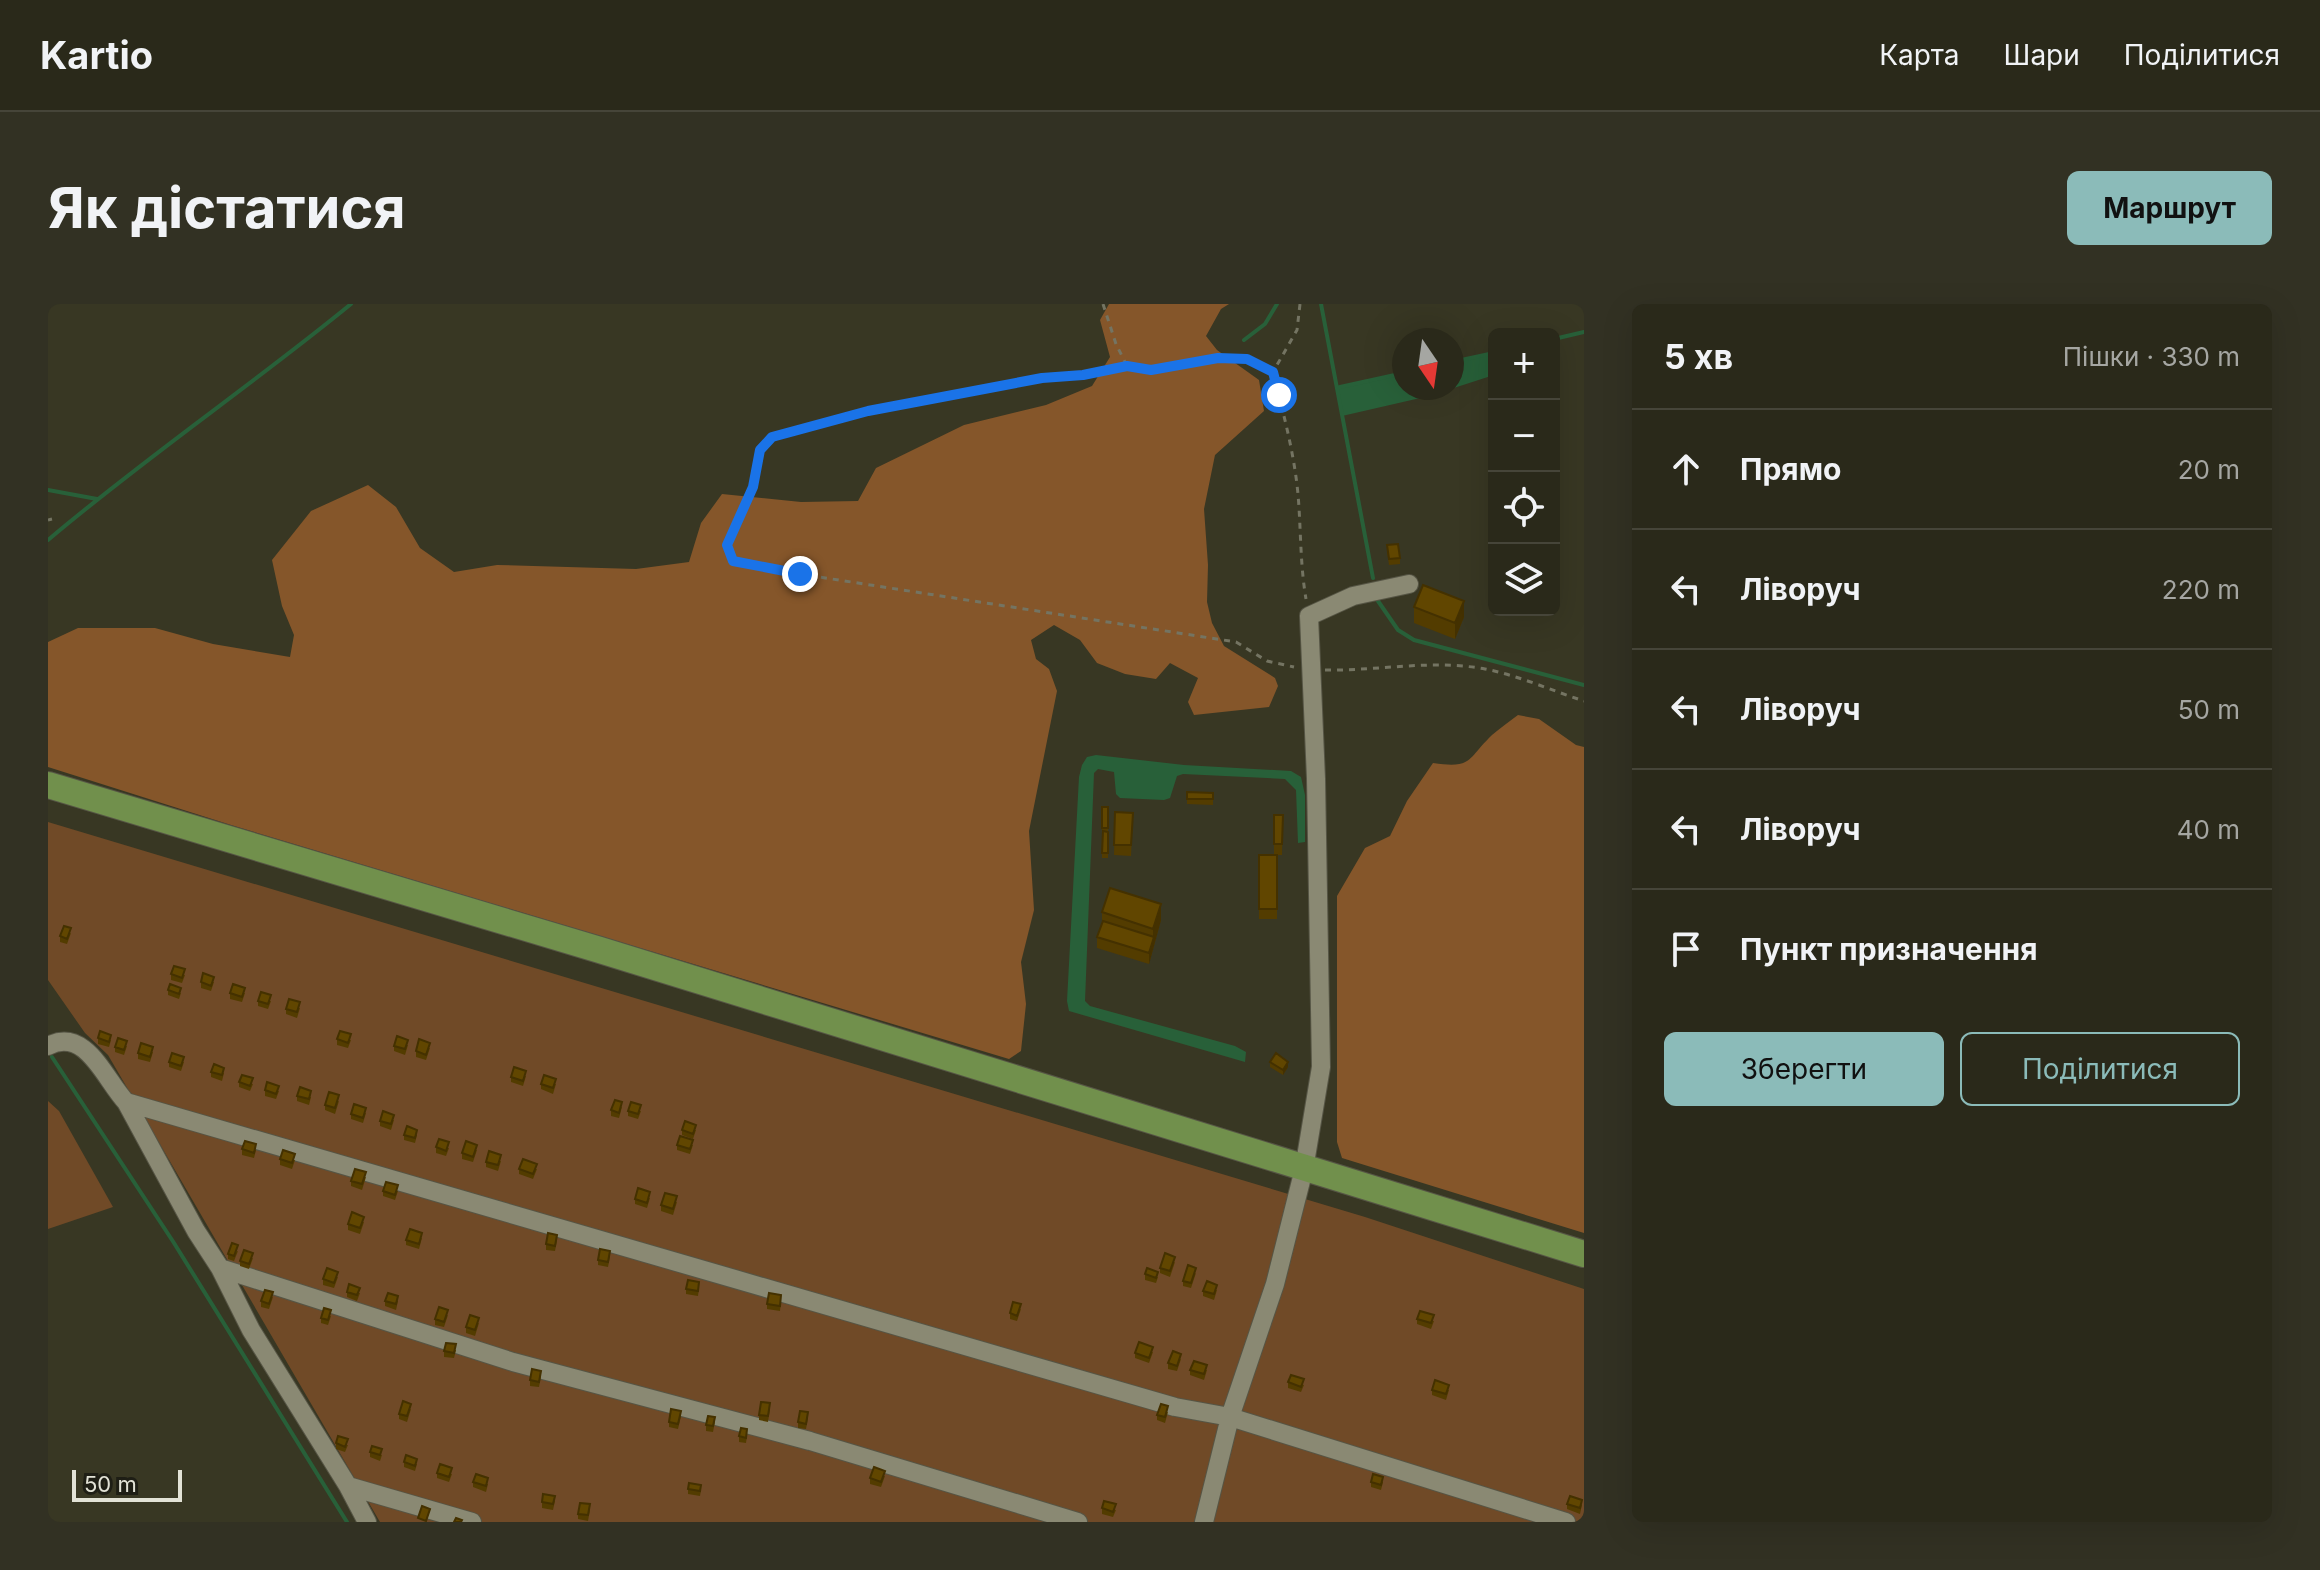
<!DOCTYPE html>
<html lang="uk">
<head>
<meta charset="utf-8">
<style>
  body { margin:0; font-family:Inter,sans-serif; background:#323123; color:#f1f3f6 }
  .controls { position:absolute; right:24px; top:24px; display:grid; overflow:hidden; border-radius:12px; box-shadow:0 8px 32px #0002 }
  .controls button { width:72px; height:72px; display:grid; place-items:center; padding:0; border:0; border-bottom:2px solid #464539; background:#2a291a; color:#f1f3f6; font:40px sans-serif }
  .compass { position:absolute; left:1344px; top:24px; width:72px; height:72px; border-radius:50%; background:#2a291a; box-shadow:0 8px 32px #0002; rotate:167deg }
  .scale { position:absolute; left:24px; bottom:20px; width:110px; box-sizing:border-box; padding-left:8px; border:4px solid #e2e2d6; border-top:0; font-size:22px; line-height:28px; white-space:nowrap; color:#e2e2d6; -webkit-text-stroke:6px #1e1e15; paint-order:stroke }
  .stop { position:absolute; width:24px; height:24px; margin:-18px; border:6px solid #1a73e8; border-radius:50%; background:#fff }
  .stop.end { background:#1a73e8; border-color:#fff; box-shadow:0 2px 8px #0008 }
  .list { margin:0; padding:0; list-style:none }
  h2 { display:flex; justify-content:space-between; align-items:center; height:104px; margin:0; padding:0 32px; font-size:34px }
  h2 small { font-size:26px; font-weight:400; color:#a5a6a2 }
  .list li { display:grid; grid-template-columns:52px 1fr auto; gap:24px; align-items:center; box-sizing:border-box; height:120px; padding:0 32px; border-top:2px solid #464539 }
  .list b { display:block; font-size:30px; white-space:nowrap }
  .list em { font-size:26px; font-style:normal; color:#a5a6a2 }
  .actions { display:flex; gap:16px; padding:24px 32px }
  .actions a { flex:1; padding:18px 0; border:2px solid #8bbbb9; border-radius:12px; text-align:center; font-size:28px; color:#8bbbb9 }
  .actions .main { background:#8bbbb9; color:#111 }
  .icon { flex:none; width:44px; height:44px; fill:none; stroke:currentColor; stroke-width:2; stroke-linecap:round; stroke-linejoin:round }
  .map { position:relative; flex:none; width:1536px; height:1218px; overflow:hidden; border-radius:12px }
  header { display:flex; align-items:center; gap:48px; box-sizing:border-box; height:112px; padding:0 40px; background:#2a291a; border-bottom:2px solid #464539 }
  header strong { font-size:38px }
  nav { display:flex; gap:44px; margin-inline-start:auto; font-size:28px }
  .intro { display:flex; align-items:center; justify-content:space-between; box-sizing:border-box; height:192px; padding:0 48px }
  h1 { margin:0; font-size:56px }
  .button { padding:20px 36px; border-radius:12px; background:#8bbbb9; color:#111; font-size:28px; font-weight:700 }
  main { display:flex; gap:48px; padding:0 48px }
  aside { flex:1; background:#2a291a; border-radius:12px; box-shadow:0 8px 32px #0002 }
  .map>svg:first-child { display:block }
</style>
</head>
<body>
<header>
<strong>Kartio</strong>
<nav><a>Карта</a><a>Шари</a><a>Поділитися</a></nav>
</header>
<div class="intro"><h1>Як дістатися</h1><a class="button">Маршрут</a></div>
<main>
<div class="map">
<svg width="1536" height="1218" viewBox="0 0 1536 1218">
  <rect width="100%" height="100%" fill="#383723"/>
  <path fill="#704a27" d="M 0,518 L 1317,913 L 1536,985 L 1536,1218 L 332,1218 L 60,751 L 37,729 L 0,676 Z
    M 0,797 L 11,807 L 65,903 L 0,925 Z"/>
  <path fill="#85562a" d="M 1061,0 L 1181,0 L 1173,5 L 1158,32 L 1169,46 L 1211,76 L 1216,107 L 1167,151 L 1156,205 L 1160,261 L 1159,298 L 1164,319 L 1176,342 L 1227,374 L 1230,382 L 1221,403 L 1146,411 L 1140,398 L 1150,374 L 1122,359 L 1108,375 L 1077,370 L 1049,359 L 1032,336 L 1006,321 L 983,336 L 988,355 L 1001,365 L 1009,387 L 981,527 L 986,606 L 973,658 L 978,700 L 973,747 L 961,755 L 183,521 L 0,463 L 0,338 L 30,324 L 107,324 L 165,340 L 242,353 L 246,331 L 234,302 L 224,256 L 263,207 L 320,181 L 348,203 L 372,244 L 406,268 L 449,261 L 588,265 L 641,258 L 653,219 L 674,190 L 753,198 L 810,197 L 828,164 L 916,121 L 998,101 L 1044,82 L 1062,53 L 1052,16 Z
    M 1470,411 L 1491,415 L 1528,441 L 1536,443 L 1536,929 L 1294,854 L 1289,838 L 1289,592 L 1317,544 L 1342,532 L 1359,497 L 1385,459 C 1425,465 1419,455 1444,431 C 1452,424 1461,418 1470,411 Z"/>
  <path fill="#286039" d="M 1446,49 L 1446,71 L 1381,92 L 1294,112 L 1289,84 L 1356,69 L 1356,84 L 1404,84 L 1404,58 Z
    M 1048,451 L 1136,461 L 1243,467 L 1253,473 L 1257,491 L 1257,538 L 1250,539 L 1248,486 L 1237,475 L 1135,470 L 1129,472 L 1122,494 L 1116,496 L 1072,494 L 1068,490 L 1066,468 L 1050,465 L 1046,469 L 1037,697 L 1042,702 L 1187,742 L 1198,748 L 1197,758 L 1021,707 L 1019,697 L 1031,473 L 1034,461 L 1039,453 Z"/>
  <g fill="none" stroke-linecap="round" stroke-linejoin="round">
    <path stroke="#286039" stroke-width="4" d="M 1273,0 L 1325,274
      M 1506,35 L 1536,28
      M 1196,36 L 1217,20 L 1229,0
      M 1404,58 L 1446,49
      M 1292,83 L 1356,69
      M 0,186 L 49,195
      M 0,236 C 98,153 204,81 303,0
      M 1330,297 L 1350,326 L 1366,336 L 1536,381
      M 4,753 L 126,939 L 299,1218"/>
    <defs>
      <path id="minor" d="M 0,742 C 38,722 57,776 78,798 L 148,927 L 172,964 L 203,1026 L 300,1182 L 319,1218
        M 78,798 L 1127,1103 L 1182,1113 L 1518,1218
        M 172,964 L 465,1058 L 762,1137 L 1030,1218
        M 300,1182 L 424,1218
        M 1156,1218 L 1182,1113 L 1227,980 L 1256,865 L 1273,763 L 1268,475 L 1261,312 L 1305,292 L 1361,280"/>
      <path id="highway" d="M 0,481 L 552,646 L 1536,950"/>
    </defs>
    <use href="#minor" stroke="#565545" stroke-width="20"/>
    <use href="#highway" stroke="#565545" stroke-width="28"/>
    <path stroke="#747462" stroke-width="3" stroke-dasharray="6 6" stroke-linecap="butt" d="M 1055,0 L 1068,40 L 1079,62 L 1103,66 L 1170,54 L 1199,55 L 1225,68
      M 1252,0 L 1249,26 L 1225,68 C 1235,108 1246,148 1250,190 C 1253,225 1252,260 1258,295
      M 1079,62 L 1035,71 L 994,74 L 820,107 L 724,133 L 712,146 L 705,183 L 679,241 L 685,257 L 752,270 L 1188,338 L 1219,357 L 1246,363
      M 0,216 L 4,215
      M 1277,366 C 1331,367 1383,355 1437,365 C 1469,371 1505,387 1536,397"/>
    <use href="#minor" stroke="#8a8973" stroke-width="18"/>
    <use href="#highway" stroke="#71904c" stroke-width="26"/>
  </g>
  <path fill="#533c00" d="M 1339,247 L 1352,254 L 1352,260 L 1341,261 Z
    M 1366,303 L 1416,313 L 1407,335 L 1366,319 Z
    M 1139,488 L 1165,489 L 1165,501 L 1139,500 Z
    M 1054,503 L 1060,503 L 1060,554 L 1054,554 Z
    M 1067,508 L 1085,509 L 1083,552 L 1066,551 Z
    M 1226,511 L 1235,511 L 1234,551 L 1229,551 L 1229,615 L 1211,615 L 1211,551 L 1226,551 Z
    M 1054,608 L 1113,616 L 1101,660 L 1049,644 L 1049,633 L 1054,620 Z
    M 23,629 L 19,640 L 12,638 L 12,632 Z
    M 123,670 L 137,671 L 134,679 L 123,676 Z
    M 153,678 L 166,678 L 163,687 L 153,684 Z
    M 120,686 L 133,689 L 131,695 L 120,691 Z
    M 182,689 L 197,689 L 194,698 L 182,695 Z
    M 210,697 L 223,697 L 220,705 L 210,702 Z
    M 252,704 L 249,714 L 238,710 L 238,705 Z
    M 50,734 L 63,736 L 61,743 L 50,740 Z
    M 289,735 L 303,736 L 300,744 L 289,741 Z
    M 360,741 L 357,751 L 346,747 L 346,742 Z
    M 79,742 L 76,751 L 67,748 L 67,743 Z
    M 382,744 L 378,756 L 368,753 L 368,747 Z
    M 105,748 L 102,758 L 90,755 L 90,749 Z
    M 121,758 L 136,758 L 133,767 L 121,763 Z
    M 1222,758 L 1240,763 L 1235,771 L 1222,763 Z
    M 163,768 L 176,769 L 174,777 L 163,773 Z
    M 478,772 L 475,782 L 463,778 L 463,773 Z
    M 191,778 L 205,780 L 202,787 L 191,783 Z
    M 493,780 L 508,780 L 505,790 L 493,785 Z
    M 217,786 L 231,787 L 228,795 L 217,792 Z
    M 249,792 L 263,793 L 261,801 L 249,797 Z
    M 291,797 L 287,810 L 277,806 L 277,801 Z
    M 574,803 L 571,814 L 563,812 L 563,806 Z
    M 580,807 L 593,807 L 590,815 L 580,812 Z
    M 318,809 L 315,819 L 303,815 L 303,810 Z
    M 346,816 L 343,826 L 332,822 L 332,817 Z
    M 634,826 L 648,826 L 645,835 L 634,831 Z
    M 356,831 L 369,831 L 367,839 L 356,836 Z
    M 629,841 L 645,841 L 642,850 L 629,846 Z
    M 388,843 L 401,844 L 398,852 L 388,849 Z
    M 194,845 L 208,846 L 206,854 L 194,851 Z
    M 429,846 L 425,858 L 414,855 L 414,849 Z
    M 232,855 L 247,856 L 244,865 L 232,861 Z
    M 453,857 L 450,867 L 438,863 L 438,858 Z
    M 471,865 L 489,865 L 485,875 L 471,870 Z
    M 318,873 L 314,886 L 303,882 L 303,877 Z
    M 335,887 L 350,887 L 347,896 L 335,892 Z
    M 602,894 L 599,904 L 587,900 L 587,895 Z
    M 629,898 L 625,911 L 613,907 L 613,901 Z
    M 316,918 L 312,930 L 300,926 L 300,920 Z
    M 374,934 L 371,945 L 358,941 L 358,936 Z
    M 509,936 L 507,947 L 498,946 L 498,940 Z
    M 190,947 L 186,957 L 180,955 L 180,950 Z
    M 562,952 L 560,963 L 550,961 L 550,956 Z
    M 205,954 L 201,965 L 192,962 L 192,957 Z
    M 1127,958 L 1122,973 L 1112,969 L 1112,964 Z
    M 1148,969 L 1143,984 L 1135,982 L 1135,977 Z
    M 1097,970 L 1110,973 L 1108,979 L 1097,976 Z
    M 290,973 L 286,984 L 275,981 L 275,975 Z
    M 651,983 L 650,992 L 638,990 L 638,985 Z
    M 1169,986 L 1166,996 L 1155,992 L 1155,987 Z
    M 299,988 L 312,989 L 309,997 L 299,993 Z
    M 225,993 L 221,1005 L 213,1003 L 213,997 Z
    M 337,997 L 350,997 L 348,1006 L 337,1002 Z
    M 733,997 L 732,1007 L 719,1005 L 719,1000 Z
    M 973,1005 L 969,1017 L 962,1015 L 962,1009 Z
    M 400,1011 L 396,1023 L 387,1021 L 387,1015 Z
    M 283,1012 L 280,1021 L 273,1019 L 273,1014 Z
    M 1369,1015 L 1386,1017 L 1383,1025 L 1369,1020 Z
    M 431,1019 L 427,1032 L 418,1029 L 418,1023 Z
    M 408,1046 L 406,1054 L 396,1053 L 396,1047 Z
    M 1105,1048 L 1101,1059 L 1087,1054 L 1087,1049 Z
    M 1133,1055 L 1129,1067 L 1120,1065 L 1120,1059 Z
    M 1142,1066 L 1159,1066 L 1156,1076 L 1142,1071 Z
    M 493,1072 L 491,1083 L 482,1082 L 482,1076 Z
    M 1240,1078 L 1256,1081 L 1253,1088 L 1240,1084 Z
    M 1384,1086 L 1401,1086 L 1398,1096 L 1384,1091 Z
    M 363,1105 L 359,1118 L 351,1115 L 351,1110 Z
    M 722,1105 L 720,1118 L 711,1116 L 711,1111 Z
    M 1120,1108 L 1117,1119 L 1109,1116 L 1109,1111 Z
    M 633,1112 L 630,1125 L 621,1123 L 621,1118 Z
    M 760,1114 L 758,1125 L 750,1124 L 750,1118 Z
    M 667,1118 L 665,1128 L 658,1127 L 658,1121 Z
    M 699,1131 L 698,1139 L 691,1138 L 691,1132 Z
    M 288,1139 L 300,1141 L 297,1148 L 288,1145 Z
    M 322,1148 L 334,1151 L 332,1157 L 322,1153 Z
    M 356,1158 L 369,1160 L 367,1167 L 356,1163 Z
    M 389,1169 L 404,1170 L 401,1178 L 389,1174 Z
    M 837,1172 L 833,1183 L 822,1180 L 822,1174 Z
    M 425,1178 L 440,1180 L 438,1188 L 425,1183 Z
    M 1323,1178 L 1335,1178 L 1333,1186 L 1323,1183 Z
    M 640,1185 L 653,1186 L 652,1192 L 640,1190 Z
    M 507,1197 L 505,1206 L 494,1204 L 494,1198 Z
    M 1519,1200 L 1534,1201 L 1532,1210 L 1519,1205 Z
    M 1054,1204 L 1068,1206 L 1065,1213 L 1054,1210 Z
    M 542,1206 L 540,1217 L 530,1215 L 530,1210 Z"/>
  <path fill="#443100" d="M 1416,297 L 1416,313 L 1407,335 L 1407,319 Z
    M 1113,600 L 1113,616 L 1101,660 L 1101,649 L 1105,636 L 1105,625 Z
    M 1240,758 L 1240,763 L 1235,771 L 1235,766 Z"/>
  <path fill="#614600" stroke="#443100" stroke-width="2" d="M 1350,240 L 1352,254 L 1341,255 L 1339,241 Z
    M 1375,281 L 1416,297 L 1407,319 L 1366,303 Z
    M 1139,488 L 1165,489 L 1165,495 L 1139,495 Z
    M 1054,503 L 1060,503 L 1060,524 L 1054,524 Z
    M 1067,508 L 1085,509 L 1083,541 L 1066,541 Z
    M 1226,511 L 1235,511 L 1234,540 L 1226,540 Z
    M 1055,527 L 1060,528 L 1060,549 L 1054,549 Z
    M 1211,551 L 1229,551 L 1229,605 L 1211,605 Z
    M 1062,584 L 1113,600 L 1105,625 L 1054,608 Z
    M 1055,617 L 1106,633 L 1101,649 L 1049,633 Z
    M 16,622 L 23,624 L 19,635 L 12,632 Z
    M 126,662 L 137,665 L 134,674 L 123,670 Z
    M 155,669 L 166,673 L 163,682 L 153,678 Z
    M 122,680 L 133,684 L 131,690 L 120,686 Z
    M 185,680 L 197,684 L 194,693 L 182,689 Z
    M 213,688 L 223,691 L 220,700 L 210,697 Z
    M 241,695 L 252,698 L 249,708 L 238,705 Z
    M 52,727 L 63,731 L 61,738 L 50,734 Z
    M 292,727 L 303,730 L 300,739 L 289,735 Z
    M 349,732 L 360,736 L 357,745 L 346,742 Z
    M 70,734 L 79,737 L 76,746 L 67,743 Z
    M 371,735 L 382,739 L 378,751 L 368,747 Z
    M 93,739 L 105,743 L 102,753 L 90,749 Z
    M 124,749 L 136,753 L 133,762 L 121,758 Z
    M 1228,749 L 1240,758 L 1235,766 L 1222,758 Z
    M 166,760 L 176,764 L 174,771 L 163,768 Z
    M 466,763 L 478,767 L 475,777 L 463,773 Z
    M 194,771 L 205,774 L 202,782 L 191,778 Z
    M 496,771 L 508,775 L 505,784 L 493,780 Z
    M 219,778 L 231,782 L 228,790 L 217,786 Z
    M 252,783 L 263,787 L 261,795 L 249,792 Z
    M 281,788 L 291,791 L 287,804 L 277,801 Z
    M 567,796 L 574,798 L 571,809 L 563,806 Z
    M 583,798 L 593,801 L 590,810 L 580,807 Z
    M 306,800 L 318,804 L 315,814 L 303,810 Z
    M 335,807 L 346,811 L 343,820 L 332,817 Z
    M 637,817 L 648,821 L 645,830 L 634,826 Z
    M 359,822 L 369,826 L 367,834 L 356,831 Z
    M 632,832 L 645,836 L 642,845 L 629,841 Z
    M 391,835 L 401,838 L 398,847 L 388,843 Z
    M 197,837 L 208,840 L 206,849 L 194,845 Z
    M 418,837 L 429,841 L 425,853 L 414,849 Z
    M 235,846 L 247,850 L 244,859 L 232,855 Z
    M 441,847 L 453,851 L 450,861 L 438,858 Z
    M 475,855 L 489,860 L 485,870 L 471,865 Z
    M 307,865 L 318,868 L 314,880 L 303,877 Z
    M 338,878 L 350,881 L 347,891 L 335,887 Z
    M 590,884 L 602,888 L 599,899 L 587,895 Z
    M 617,889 L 629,892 L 625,905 L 613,901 Z
    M 304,908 L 316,913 L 312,924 L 300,920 Z
    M 362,925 L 374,929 L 371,940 L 358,936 Z
    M 500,929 L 509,931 L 507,942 L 498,940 Z
    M 184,939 L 190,941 L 186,952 L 180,950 Z
    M 552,945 L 562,947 L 560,958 L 550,956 Z
    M 196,946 L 205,949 L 201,960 L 192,957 Z
    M 1117,949 L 1127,953 L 1122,967 L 1112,964 Z
    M 1140,961 L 1148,964 L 1143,979 L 1135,977 Z
    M 279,964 L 290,968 L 286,979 L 275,975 Z
    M 1099,964 L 1110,968 L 1108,974 L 1097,970 Z
    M 640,976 L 651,978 L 650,987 L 638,985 Z
    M 1159,977 L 1169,981 L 1166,990 L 1155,987 Z
    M 301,980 L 312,984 L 309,991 L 299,988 Z
    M 217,986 L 225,988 L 221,1000 L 213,997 Z
    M 340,989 L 350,992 L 348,1000 L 337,997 Z
    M 721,989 L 733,991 L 732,1002 L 719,1000 Z
    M 965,998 L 973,1000 L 969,1012 L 962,1009 Z
    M 391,1003 L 400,1006 L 396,1018 L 387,1015 Z
    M 276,1004 L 283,1006 L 280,1016 L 273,1014 Z
    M 1372,1007 L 1386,1011 L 1383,1019 L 1369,1015 Z
    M 422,1011 L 431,1014 L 427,1026 L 418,1023 Z
    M 1091,1038 L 1105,1043 L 1101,1054 L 1087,1049 Z
    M 398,1039 L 408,1040 L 406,1049 L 396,1047 Z
    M 1125,1047 L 1133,1050 L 1129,1062 L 1120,1059 Z
    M 1146,1057 L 1159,1061 L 1156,1070 L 1142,1066 Z
    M 484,1065 L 493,1067 L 491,1078 L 482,1076 Z
    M 1243,1071 L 1256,1075 L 1253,1083 L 1240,1078 Z
    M 1387,1076 L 1401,1081 L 1398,1090 L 1384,1086 Z
    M 355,1097 L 363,1100 L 359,1112 L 351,1110 Z
    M 713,1098 L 722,1099 L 720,1112 L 711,1111 Z
    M 1113,1100 L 1120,1102 L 1117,1113 L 1109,1111 Z
    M 623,1105 L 633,1107 L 630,1120 L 621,1118 Z
    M 752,1107 L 760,1108 L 758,1120 L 750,1118 Z
    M 660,1112 L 667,1113 L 665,1122 L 658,1121 Z
    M 693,1124 L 699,1125 L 698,1134 L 691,1132 Z
    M 290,1132 L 300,1135 L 297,1143 L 288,1139 Z
    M 324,1142 L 334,1145 L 332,1151 L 322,1148 Z
    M 358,1151 L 369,1155 L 367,1162 L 356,1158 Z
    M 392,1160 L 404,1164 L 401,1173 L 389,1169 Z
    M 826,1163 L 837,1167 L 833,1178 L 822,1174 Z
    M 428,1170 L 440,1174 L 438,1182 L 425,1178 Z
    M 1325,1170 L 1335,1173 L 1333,1181 L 1323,1178 Z
    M 641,1179 L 653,1181 L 652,1187 L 640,1185 Z
    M 495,1190 L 507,1192 L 505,1200 L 494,1198 Z
    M 1522,1192 L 1534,1196 L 1532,1204 L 1519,1200 Z
    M 1056,1197 L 1068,1200 L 1065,1208 L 1054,1204 Z
    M 532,1199 L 542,1200 L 540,1211 L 530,1210 Z
    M 374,1202 L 382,1205 L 378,1217 L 370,1214 Z
    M 408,1214 L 414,1216 L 413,1218 L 406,1218 Z"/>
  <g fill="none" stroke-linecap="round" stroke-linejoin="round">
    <path stroke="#1a73e8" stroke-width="10" d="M 752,270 L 685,257 L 679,241 L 705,183 L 712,146 L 724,133 L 820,107 L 994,74 L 1035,71 L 1079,62 L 1103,66 L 1170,54 L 1199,55 L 1225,68 L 1231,91"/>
  </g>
</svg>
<div class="controls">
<button>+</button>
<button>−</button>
<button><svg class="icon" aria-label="locate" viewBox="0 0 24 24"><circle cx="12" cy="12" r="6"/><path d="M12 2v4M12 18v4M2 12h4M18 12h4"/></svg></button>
<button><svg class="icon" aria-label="layers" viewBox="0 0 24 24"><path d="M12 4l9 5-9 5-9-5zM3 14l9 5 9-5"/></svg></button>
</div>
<svg class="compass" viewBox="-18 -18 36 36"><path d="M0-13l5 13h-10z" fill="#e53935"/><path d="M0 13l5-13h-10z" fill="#a5a6a2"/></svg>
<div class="scale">50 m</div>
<div class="stop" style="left:1231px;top:91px"></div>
<div class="stop end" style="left:752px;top:270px"></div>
</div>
<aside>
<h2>5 хв<small>Пішки · 330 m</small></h2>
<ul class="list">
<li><svg class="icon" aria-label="ahead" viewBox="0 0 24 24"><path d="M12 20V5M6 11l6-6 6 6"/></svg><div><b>Прямо</b></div><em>20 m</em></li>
<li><svg class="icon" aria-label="left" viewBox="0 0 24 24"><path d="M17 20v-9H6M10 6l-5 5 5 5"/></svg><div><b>Ліворуч</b></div><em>220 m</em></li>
<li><svg class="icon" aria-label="left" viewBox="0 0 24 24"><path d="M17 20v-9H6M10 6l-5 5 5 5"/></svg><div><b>Ліворуч</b></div><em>50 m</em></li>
<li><svg class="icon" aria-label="left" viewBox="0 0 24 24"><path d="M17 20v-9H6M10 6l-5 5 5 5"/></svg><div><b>Ліворуч</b></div><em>40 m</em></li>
<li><svg class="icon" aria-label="arrive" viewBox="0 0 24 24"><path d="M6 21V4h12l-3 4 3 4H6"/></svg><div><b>Пункт призначення</b></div></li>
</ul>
<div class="actions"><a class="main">Зберегти</a><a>Поділитися</a></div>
</aside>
</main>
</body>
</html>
